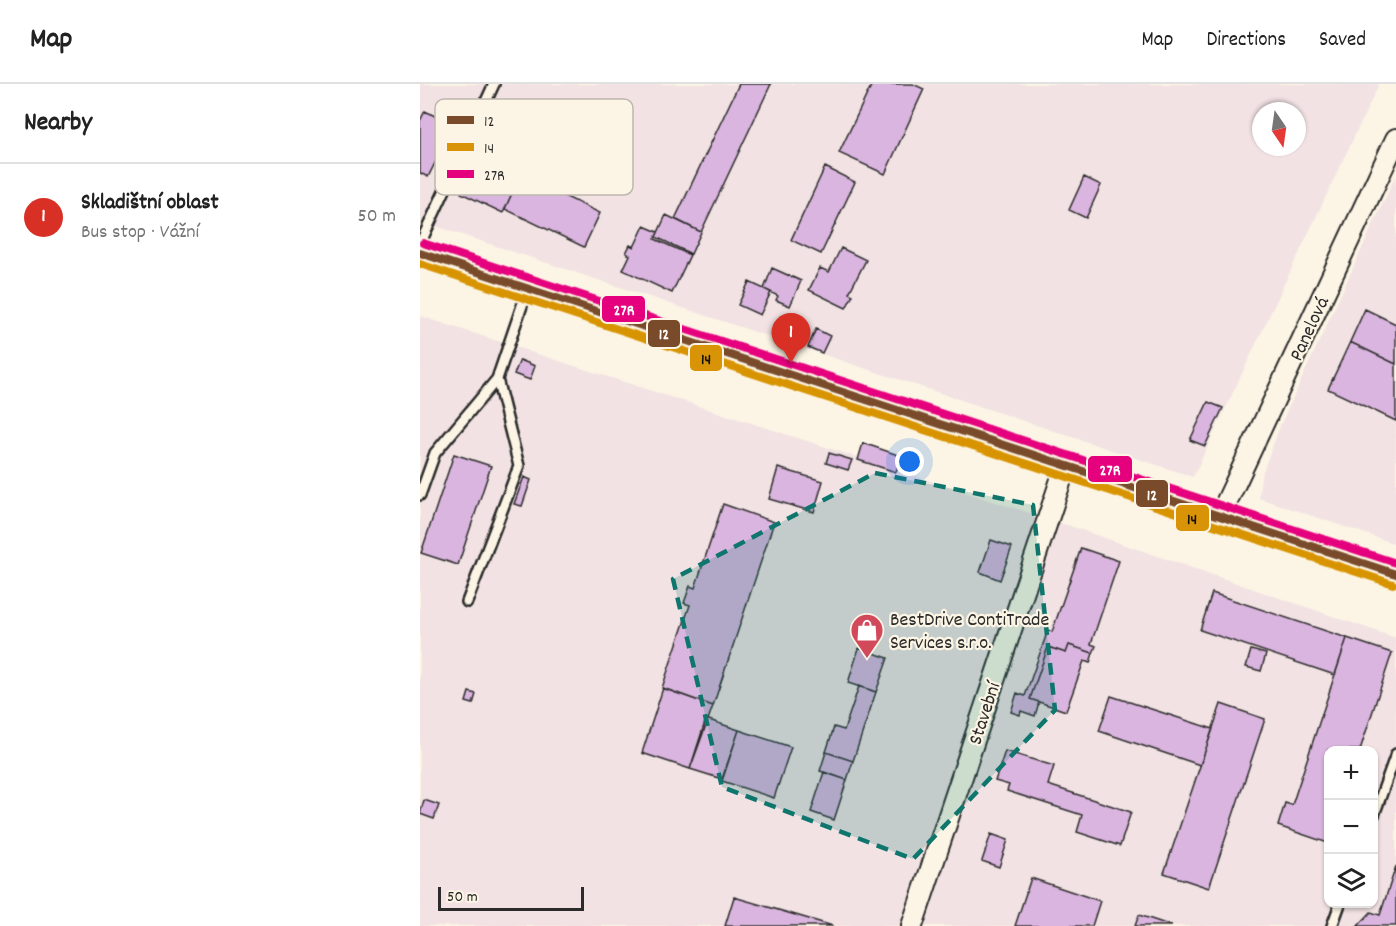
<!DOCTYPE html>
<html lang="en">
<head>
<meta charset="utf-8">
<style>
  body { margin:0; font-family:Dekko,sans-serif; background:#f2f2f2; color:#222 }
  .controls { position:absolute; right:18px; bottom:18px; display:grid; overflow:hidden; border-radius:12px; box-shadow:0 2px 4px #0004 }
  .controls button { width:54px; height:54px; display:grid; place-items:center; padding:0; border:0; border-bottom:2px solid #e0e0e0; background:#fff; color:#222; font:30px sans-serif }
  .compass { position:absolute; left:832px; top:18px; width:54px; height:54px; border-radius:50%; background:#fff; box-shadow:0 2px 4px #0004; rotate:167deg }
  .scale { position:absolute; left:18px; bottom:15px; width:146px; box-sizing:border-box; padding-left:6px; border:3px solid #2b2b2b; border-top:0; font-size:16px; line-height:21px; white-space:nowrap; color:#2b2b2b; -webkit-text-stroke:4px #fcf5e5; paint-order:stroke }
  .you { position:absolute; left:490px; top:378px; width:21px; height:21px; margin:-15px; border:4px solid #fff; border-radius:50%; background:#1a73e8; box-shadow:0 0 0 9px #1a73e833 }
  .badge { display:grid; place-items:center; width:39px; height:39px; border-radius:50%; background:#d93025; color:#fff; font-size:20px; font-weight:700 }
  .pin { position:absolute; translate:-50% -50px; filter:drop-shadow(0 2px 3px #0008) }
  .pin::after { content:''; position:absolute; top:32px; width:21px; height:18px; background:inherit; clip-path:polygon(0 0,100% 0,50% 100%) }
  .list { margin:0; padding:0; list-style:none }
  h2 { display:flex; justify-content:space-between; align-items:center; height:78px; margin:0; padding:0 24px; font-size:26px }
  h2 small { font-size:20px; font-weight:400; color:#767676 }
  .list li { display:grid; grid-template-columns:39px 1fr auto; gap:18px; align-items:center; box-sizing:border-box; height:108px; padding:0 24px; border-top:2px solid #e0e0e0 }
  .list b { display:block; font-size:22px; white-space:nowrap }
  .list p { margin:0; font-size:20px; white-space:nowrap; color:#767676 }
  .list em { font-size:20px; font-style:normal; color:#767676 }
  .icon { flex:none; width:33px; height:33px; fill:none; stroke:currentColor; stroke-width:2; stroke-linecap:round; stroke-linejoin:round }
  .map { position:relative; flex:none; width:976px; height:842px; overflow:hidden }
  header { display:flex; align-items:center; gap:36px; box-sizing:border-box; height:84px; padding:0 30px; background:#fff; border-bottom:2px solid #e0e0e0 }
  header strong { font-size:28px }
  nav { display:flex; gap:33px; margin-inline-start:auto; font-size:21px }
  main { display:flex }
  aside { flex:1; background:#fff }
  .map>svg:first-child { display:block }
</style>
</head>
<body>
<header>
<strong>Map</strong>
<nav><a>Map</a><a>Directions</a><a>Saved</a></nav>
</header>
<main>
<aside>
<h2>Nearby<small></small></h2>
<ul class="list">
<li><span class="badge">1</span><div><b>Skladištní oblast</b><p>Bus stop · Vážní</p></div><em>50 m</em></li>
</ul>
</aside>
<div class="map">
<svg width="976" height="842" viewBox="0 0 976 842">
  <rect width="100%" height="100%" fill="#fcf5e5"/>
  <filter id="ink" filterUnits="userSpaceOnUse"><feTurbulence type="fractalNoise" baseFrequency=".0167" numOctaves="2"/><feDisplacementMap in="SourceGraphic" scale="12" xChannelSelector="R" yChannelSelector="G"/><feConvolveMatrix kernelMatrix="1 2 1 2 8 2 1 2 1" color-interpolation-filters="sRGB"/></filter>
  <g filter="url(#ink)">
    <path fill="#f2e2e3" fill-rule="evenodd" d="M 0,0 L 959,0 L 773,393 L 0,137 ZM 841,27 L 877,27 L 877,63 L 841,63 Z
      M 976,91 L 976,460 L 839,414 L 841,393 L 860,342 Z
      M 0,232 L 650,442 L 976,554 L 976,842 L 0,842 ZM 908,666 L 954,666 L 954,820 L 908,820 Z"/>
    <path fill="#dab5df" stroke="#2b2b2b" stroke-width="1.5" d="M 319,0 L 351,0 L 281,148 L 255,135 Z
      M 452,0 L 493,0 L 504,5 L 465,90 L 419,69 Z
      M 5,27 L 29,39 L 16,67 L 20,69 L 8,93 L 0,89 L 0,37 Z
      M 64,77 L 99,94 L 83,129 L 41,109 L 49,94 L 54,97 Z
      M 405,83 L 435,98 L 401,170 L 371,156 Z
      M 100,91 L 180,129 L 164,163 L 85,125 Z
      M 664,93 L 681,101 L 666,134 L 649,126 Z
      M 246,131 L 281,148 L 271,170 L 236,153 Z
      M 224,142 L 238,148 L 235,155 L 270,171 L 252,209 L 203,186 L 210,171 L 206,169 L 210,161 L 214,163 Z
      M 421,164 L 446,176 L 429,209 L 433,211 L 426,224 L 389,206 L 400,184 L 409,188 Z
      M 352,184 L 381,197 L 370,222 L 356,216 L 358,212 L 344,205 Z
      M 329,198 L 351,208 L 340,231 L 318,221 Z
      M 945,225 L 976,240 L 976,280 L 930,258 Z
      M 396,245 L 410,252 L 402,269 L 388,263 Z
      M 930,258 L 976,280 L 976,337 L 908,305 Z
      M 100,276 L 115,282 L 110,296 L 94,290 Z
      M 788,318 L 803,324 L 785,362 L 770,356 Z
      M 443,359 L 481,372 L 476,388 L 438,376 Z
      M 409,369 L 432,376 L 428,386 L 406,379 Z
      M 34,370 L 71,382 L 38,481 L 1,469 Z
      M 358,384 L 403,397 L 394,428 L 349,415 Z
      M 104,393 L 111,396 L 102,422 L 94,420 Z
      M 303,420 L 354,438 L 293,622 L 242,604 L 270,521 L 264,519 L 270,502 L 275,504 Z
      M 571,456 L 592,463 L 580,496 L 560,488 Z
      M 661,464 L 699,477 L 671,560 L 676,562 L 673,569 L 649,561 L 646,569 L 628,563 L 610,615 L 619,618 L 615,632 L 601,627 L 600,631 L 591,628 L 597,609 L 605,612 L 628,546 L 632,548 Z
      M 792,509 L 927,554 L 915,591 L 780,546 Z
      M 927,554 L 972,569 L 940,666 L 908,666 L 908,759 L 858,742 L 865,719 L 872,721 Z
      M 649,561 L 673,569 L 670,579 L 664,577 L 646,627 L 610,615 L 628,563 L 646,569 Z
      M 439,564 L 468,574 L 456,608 L 428,599 Z
      M 831,566 L 846,570 L 841,587 L 826,583 Z
      M 439,602 L 456,608 L 433,677 L 406,668 L 414,643 L 424,646 Z
      M 243,604 L 293,622 L 270,685 L 222,669 Z
      M 49,608 L 56,610 L 53,620 L 46,618 Z
      M 691,612 L 793,645 L 780,681 L 679,647 Z
      M 801,620 L 845,635 L 789,804 L 744,789 Z
      M 286,635 L 319,646 L 302,695 L 270,685 Z
      M 319,646 L 371,663 L 354,714 L 302,697 Z
      M 585,667 L 634,682 L 628,701 L 711,728 L 700,762 L 657,748 L 662,731 L 587,707 L 589,701 L 575,697 Z
      M 406,668 L 433,677 L 427,696 L 400,687 Z
      M 404,688 L 427,696 L 414,736 L 391,728 Z
      M 4,716 L 19,721 L 14,735 L 0,730 Z
      M 571,750 L 588,756 L 579,783 L 562,777 Z
      M 976,782 L 976,842 L 938,842 L 951,828 L 960,831 Z
      M 611,794 L 680,817 L 672,842 L 595,842 Z
      M 314,813 L 413,842 L 305,842 Z
      M 719,831 L 752,842 L 715,842 Z"/>
    <g fill="none" stroke-linecap="round" stroke-linejoin="round">
      <defs>
        <path id="lane" d="M 0,160 L 74,0
          M 0,411 L 15,369 L 77,295 L 108,204
          M 47,518 L 99,382 L 77,295
          M 954,731 L 976,670
          M 912,842 L 920,820"/>
        <path id="street" d="M 0,169 L 976,490
          M 800,432 L 976,55
          M 492,842 L 646,381"/>
      </defs>
      <use href="#lane" stroke="#2b2b2b" stroke-width="14"/>
      <use href="#street" stroke="#2b2b2b" stroke-width="24"/>
      <use href="#lane" stroke="#fcf5e5" stroke-width="9"/>
      <use href="#street" stroke="#fcf5e5" stroke-width="20"/>
      <defs>
        <path id="bus-1" d="M 0,169 L 976,490"/>
        <path id="bus-2" d="M 0,180 L 973,500"/>
        <path id="bus-3" d="M 3,159 L 976,479"/>
      </defs>
      <use href="#bus-1" stroke="#fcf5e5" stroke-width="12"/>
      <use href="#bus-2" stroke="#fcf5e5" stroke-width="12"/>
      <use href="#bus-3" stroke="#fcf5e5" stroke-width="12"/>
      <use href="#bus-1" stroke="#7a4b2a" stroke-width="8"/>
      <use href="#bus-2" stroke="#d89406" stroke-width="8"/>
      <use href="#bus-3" stroke="#e5007d" stroke-width="8"/>
    </g>
  </g>
  <path fill="#0f766e" fill-opacity="0.2" stroke="#0f766e" stroke-width="4.5" stroke-dasharray="12 8" stroke-linejoin="round" d="M 455,389 L 613,421 L 635,626 L 493,775 L 302,703 L 253,495 Z"/>
  <defs>
    <symbol id="shop-pin" viewBox="-11 -11 22 30"><path d="M0 17L-7.5 6A9.5 9.5 0 1 1 7.5 6Z" fill="#d1495b" stroke="#fcf5e5"/><path d="M-5-2.5h2.3a2.7 3.5 0 0 1 5.4 0H5L5.5 6h-11ZM-1.5-2.5h3a1.5 2.3 0 0 0-3 0Z" fill="#fff"/></symbol>
  </defs>
  <g fill-rule="evenodd">
    <use href="#shop-pin" x="428" y="527" width="38" height="52"/>
  </g>
  <g text-anchor="middle" stroke-width="4.5" stroke-linejoin="round" paint-order="stroke">
    <g font-size="20" fill="#2b2b2b" stroke="#fcf5e5">
      <text transform="translate(888 244) rotate(-65)" y="7">Panelová</text>
      <text transform="translate(563 629) rotate(-72)" y="7">Stavební</text>
    </g>
    <g font-size="20" fill="#2b2b2b" stroke="#fcf5e5" text-anchor="start">
      <text x="470" y="541">BestDrive ContiTrade<tspan x="470" dy="23">Services s.r.o.</tspan></text>
    </g>
  </g>
  <rect x="15" y="15" width="198" height="96" rx="9" fill="#fcf5e5" stroke="#bdb8ad" stroke-width="1.5"/>
  <rect x="27" y="32" width="27" height="8" fill="#7a4b2a"/>
  <rect x="27" y="59" width="27" height="8" fill="#d89406"/>
  <rect x="27" y="86" width="27" height="8" fill="#e5007d"/>
  <g font-size="16" fill="#2b2b2b">
    <text x="64" y="42">12</text>
    <text x="64" y="69">14</text>
    <text x="64" y="96">27R</text>
  </g>
  <g stroke="#fcf5e5" stroke-width="2">
    <rect x="181" y="211" width="45" height="28" rx="6" fill="#e5007d"/>
    <rect x="227" y="235" width="34" height="29" rx="6" fill="#7a4b2a"/>
    <rect x="269" y="260" width="34" height="28" rx="6" fill="#d89406"/>
    <rect x="667" y="371" width="46" height="28" rx="6" fill="#e5007d"/>
    <rect x="715" y="395" width="34" height="29" rx="6" fill="#7a4b2a"/>
    <rect x="755" y="420" width="35" height="28" rx="6" fill="#d89406"/>
  </g>
  <g font-size="16" text-anchor="middle" font-weight="bold" fill="#fff">
    <text x="204" y="231">27R</text>
    <text x="244" y="255">12</text>
    <text x="690" y="391">27R</text>
    <text x="732" y="416">12</text>
  </g>
  <g font-size="16" text-anchor="middle" font-weight="bold" fill="#111">
    <text x="286" y="280">14</text>
    <text x="772" y="440">14</text>
  </g>
</svg>
<div class="controls">
<button>+</button>
<button>−</button>
<button><svg class="icon" aria-label="layers" viewBox="0 0 24 24"><path d="M12 4l9 5-9 5-9-5zM3 14l9 5 9-5"/></svg></button>
</div>
<svg class="compass" viewBox="-18 -18 36 36"><path d="M0-13l5 13h-10z" fill="#e53935"/><path d="M0 13l5-13h-10z" fill="#767676"/></svg>
<div class="scale">50 m</div>
<div class="you"></div>
<div class="pin badge" style="left:371px;top:279px">1</div>
</div>
</main>
</body>
</html>
